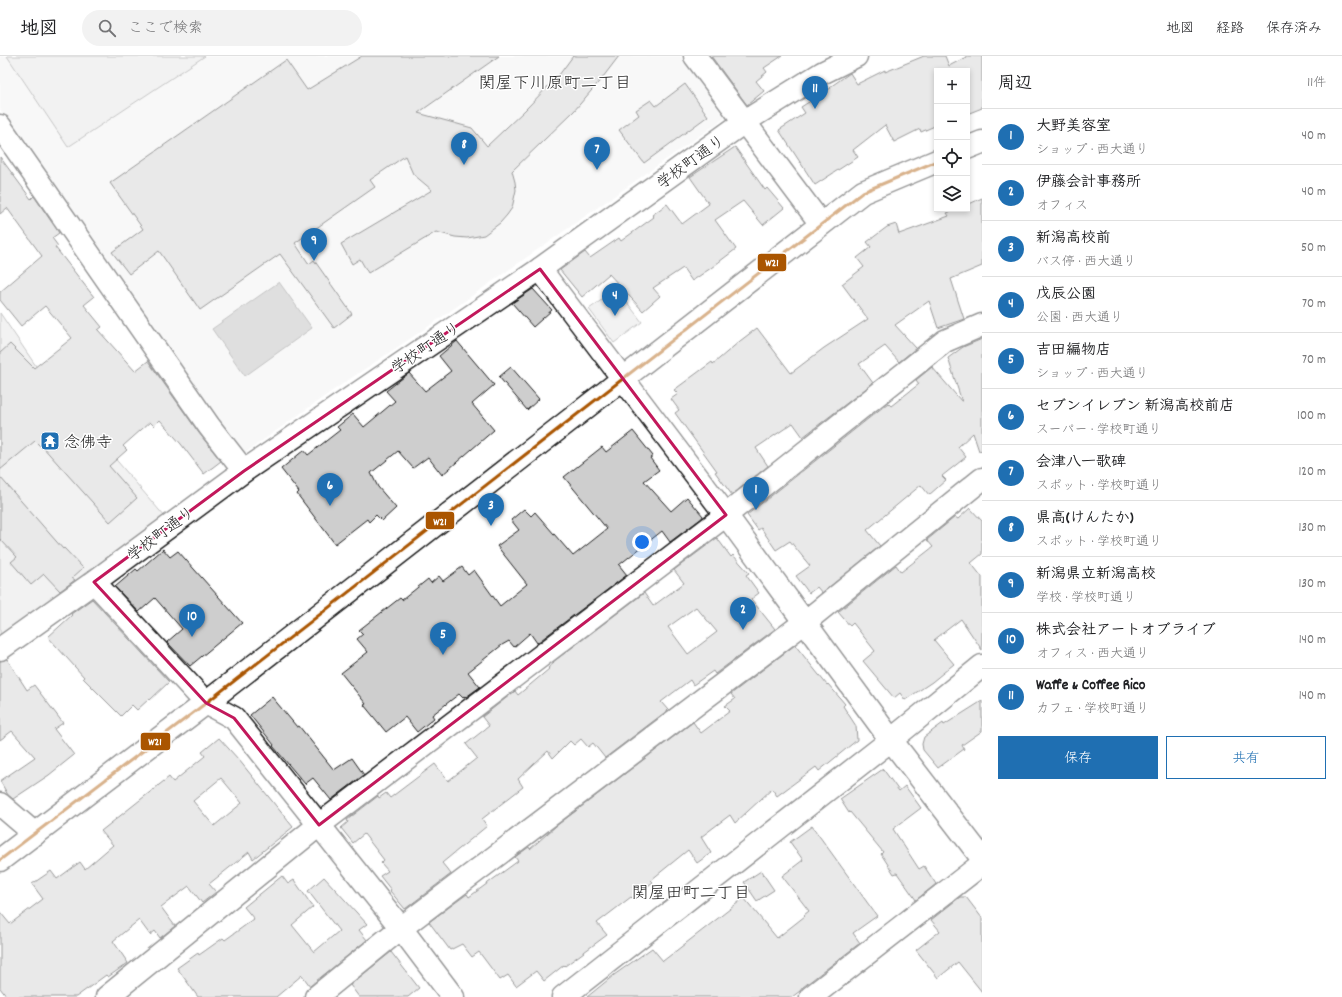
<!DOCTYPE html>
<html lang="ja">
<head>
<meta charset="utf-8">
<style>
  body { margin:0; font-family:Dekko,"Klee One",sans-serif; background:#f2f2f2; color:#202124 }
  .controls { position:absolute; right:12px; top:12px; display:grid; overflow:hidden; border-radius:0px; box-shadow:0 2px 6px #0003 }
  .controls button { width:36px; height:36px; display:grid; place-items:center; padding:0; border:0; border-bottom:1px solid #e0e0e0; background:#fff; color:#202124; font:20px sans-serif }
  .you { position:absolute; left:642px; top:486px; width:14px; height:14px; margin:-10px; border:3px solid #fff; border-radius:50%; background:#1a73e8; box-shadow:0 0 0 6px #1a73e833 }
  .badge { display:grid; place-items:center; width:26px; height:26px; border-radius:50%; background:#1f6fb2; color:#fff; font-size:13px; font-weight:700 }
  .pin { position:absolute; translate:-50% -33px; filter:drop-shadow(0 1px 2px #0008) }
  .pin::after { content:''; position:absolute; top:21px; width:14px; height:12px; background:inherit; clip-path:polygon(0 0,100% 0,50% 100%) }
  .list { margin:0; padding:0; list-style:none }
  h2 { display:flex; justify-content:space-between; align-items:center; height:52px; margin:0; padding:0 16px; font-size:17px }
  h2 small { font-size:13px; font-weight:400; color:#757577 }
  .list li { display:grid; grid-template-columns:26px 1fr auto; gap:12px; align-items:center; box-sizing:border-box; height:56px; padding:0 16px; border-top:1px solid #e0e0e0 }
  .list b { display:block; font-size:15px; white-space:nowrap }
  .list p { margin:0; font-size:13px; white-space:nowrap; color:#757577 }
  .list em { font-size:13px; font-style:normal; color:#757577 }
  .actions { display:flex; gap:8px; padding:12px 16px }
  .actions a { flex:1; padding:9px 0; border:1px solid #1f6fb2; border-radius:0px; text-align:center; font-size:14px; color:#1f6fb2 }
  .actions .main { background:#1f6fb2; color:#fff }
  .icon { flex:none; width:22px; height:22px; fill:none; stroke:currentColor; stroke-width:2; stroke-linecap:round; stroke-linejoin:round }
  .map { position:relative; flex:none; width:982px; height:941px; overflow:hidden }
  header { display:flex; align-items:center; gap:24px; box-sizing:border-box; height:56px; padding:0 20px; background:#fff; border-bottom:1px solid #e0e0e0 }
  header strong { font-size:19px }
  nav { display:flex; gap:22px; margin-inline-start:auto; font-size:14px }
  .search { width:280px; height:36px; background:#f2f2f2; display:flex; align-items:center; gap:10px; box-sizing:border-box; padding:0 14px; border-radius:22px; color:#757577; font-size:15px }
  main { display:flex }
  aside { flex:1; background:#fff }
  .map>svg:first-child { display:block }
</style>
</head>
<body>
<header>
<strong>地図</strong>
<div class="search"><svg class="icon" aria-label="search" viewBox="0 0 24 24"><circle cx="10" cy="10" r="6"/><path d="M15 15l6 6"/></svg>ここで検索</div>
<nav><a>地図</a><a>経路</a><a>保存済み</a></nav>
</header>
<main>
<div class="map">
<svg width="982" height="941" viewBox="0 0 982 941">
  <rect width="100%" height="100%" fill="#fff"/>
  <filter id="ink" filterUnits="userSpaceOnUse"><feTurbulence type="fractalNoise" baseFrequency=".025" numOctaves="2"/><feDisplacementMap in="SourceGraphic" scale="8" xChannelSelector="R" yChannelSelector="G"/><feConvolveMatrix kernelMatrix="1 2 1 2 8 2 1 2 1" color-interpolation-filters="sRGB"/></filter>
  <g filter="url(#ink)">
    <path fill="#f0f0f0" d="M 0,0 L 680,0 L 725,62 L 429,270 L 332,335 L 241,400 L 0,53 Z"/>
    <path fill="#e2e2e2" stroke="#7f7f7f" d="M 7,0 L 205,0 L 68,91 Z
      M 617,233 L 642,266 L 614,287 L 589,253 Z
      M 0,257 L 36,310 L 165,461 L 72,528 L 0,582 Z"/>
    <path fill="#b8b8b8" stroke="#7a7a7a" d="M 279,226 L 312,272 L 245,320 L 212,273 Z"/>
    <path fill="#cecece" stroke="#1c1c1c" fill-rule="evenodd" d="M 362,0 L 499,0 L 418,57 L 472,72 L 487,90 L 525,54 L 559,19 L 573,0 L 619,0 L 603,21 L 574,55 L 512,115 L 515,126 L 516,134 L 512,152 L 507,159 L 500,167 L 484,179 L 467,182 L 455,181 L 436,176 L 368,217 L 360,203 L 352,208 L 341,188 L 432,134 L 413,118 L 405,100 L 370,124 L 375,131 L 295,187 L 309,208 L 314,204 L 352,258 L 334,272 L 280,198 L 200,254 L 159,195 L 129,218 L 112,196 L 143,173 L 110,127 L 286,4 L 307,34 Z
      M 711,0 L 782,0 L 764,12 L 767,16 L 756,25 L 764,35 L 747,49 Z
      M 924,0 L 945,0 L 949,10 L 968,0 L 982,0 L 982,52 L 967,58 L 967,15 L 937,15 L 937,69 L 921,76 L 920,73 L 894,86 L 885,69 L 853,94 L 858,101 L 815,129 L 779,74 L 805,57 L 801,51 L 831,32 L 830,31 L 850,17 L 857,28 L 885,14 L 885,16 Z
      M 685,28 L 708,60 L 644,107 L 619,74 L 639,59 L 636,54 L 651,44 L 656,50 Z
      M 735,91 L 765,134 L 767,132 L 784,152 L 763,169 L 743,145 L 715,164 L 736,193 L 711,212 L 692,225 L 683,212 L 653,232 L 660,240 L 643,255 L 609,218 L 582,241 L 560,214 L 585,196 L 590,202 L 619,182 L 621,185 L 654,161 L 652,159 L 667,148 L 682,168 L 709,148 L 690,121 Z
      M 0,101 L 31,143 L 34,140 L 59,177 L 52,182 L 58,190 L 55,191 L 94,241 L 84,249 L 102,271 L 98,274 L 135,315 L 148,305 L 199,377 L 221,405 L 204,418 L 181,388 L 160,364 L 154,370 L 150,366 L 123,390 L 127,394 L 109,410 L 137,442 L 110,466 L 41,389 L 40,390 L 35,385 L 0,414 L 0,297 L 10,288 L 34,312 L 72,282 L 45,250 L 21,270 L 0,244 L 0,236 L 42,200 L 7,152 L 0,158 Z
      M 982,142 L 982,210 L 951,223 L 964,263 L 938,272 L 929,245 L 895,269 L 916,292 L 899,306 L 885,290 L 859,308 L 873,327 L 803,381 L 793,367 L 756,392 L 768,410 L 732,439 L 715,416 L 717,415 L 675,357 L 679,354 L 671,343 L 678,338 L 674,334 L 712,306 L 713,308 L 740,285 L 757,272 L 791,317 L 824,292 L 868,263 L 842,228 L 864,211 L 857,202 L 871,191 L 867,186 L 887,171 L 896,168 L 899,178 L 949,160 L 947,157 L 957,153 L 967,153 L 967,149 Z
      M 533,233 L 552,254 L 533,271 L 512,247 Z
      M 982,283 L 982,394 L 979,395 L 973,377 L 958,391 L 966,401 L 942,420 L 946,424 L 929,439 L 921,429 L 867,474 L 880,490 L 822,537 L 817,531 L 809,537 L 796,520 L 810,510 L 790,485 L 776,494 L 761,472 L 758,474 L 747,459 L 888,347 L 891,350 L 919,328 L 916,324 L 932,311 L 962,346 L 948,302 L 963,291 Z
      M 457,285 L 494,329 L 472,348 L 494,374 L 442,419 L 428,401 L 413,412 L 398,395 L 371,417 L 378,431 L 396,452 L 382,465 L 376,459 L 369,466 L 367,463 L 335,488 L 297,438 L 299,436 L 281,413 L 304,394 L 308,399 L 340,374 L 337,371 L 353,358 L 364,371 L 395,345 L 386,335 L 409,317 L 425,335 L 451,315 L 439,300 Z
      M 511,311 L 539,343 L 527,354 L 499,321 Z
      M 633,375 L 653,400 L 650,402 L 659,414 L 644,425 L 671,455 L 687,441 L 703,460 L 702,462 L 670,486 L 662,475 L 619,509 L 627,519 L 537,587 L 530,577 L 514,591 L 509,585 L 502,589 L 468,616 L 480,631 L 466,641 L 465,640 L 463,642 L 459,638 L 432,659 L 434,662 L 417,676 L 405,661 L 386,676 L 364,649 L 366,648 L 341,617 L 368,596 L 357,583 L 363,578 L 359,574 L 400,542 L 402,544 L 428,523 L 431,527 L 439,520 L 443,525 L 462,511 L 468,519 L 474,514 L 500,550 L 527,528 L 497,490 L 519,474 L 511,464 L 524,453 L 531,460 L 535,456 L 573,500 L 607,473 L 564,421 L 602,391 L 606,396 Z
      M 0,421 L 63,493 L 64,492 L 83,512 L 72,522 L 75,524 L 60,535 L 44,518 L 31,529 L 11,506 L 17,501 L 0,483 Z
      M 970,452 L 982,465 L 982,498 L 971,507 L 982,521 L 982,594 L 961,563 L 934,584 L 954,608 L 932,626 L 905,644 L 900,637 L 894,642 L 863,605 L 875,595 L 853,567 L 850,570 L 838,556 L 896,509 L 901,516 L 933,491 L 927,484 L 955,461 L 958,463 Z
      M 717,482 L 731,501 L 733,499 L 749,517 L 746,519 L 759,537 L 751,543 L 775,573 L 715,618 L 713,615 L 693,629 L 690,624 L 661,646 L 668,654 L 605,702 L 593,687 L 588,691 L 581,683 L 574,689 L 570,685 L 553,702 L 548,695 L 518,723 L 523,731 L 482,763 L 487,770 L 442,807 L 451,818 L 405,853 L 390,835 L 391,834 L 380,820 L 388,815 L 381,807 L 384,804 L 364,778 L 353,787 L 341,772 L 348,766 L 347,764 L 378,740 L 379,742 L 386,737 L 390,742 L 435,708 L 448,725 L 477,702 L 466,688 L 489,670 L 482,661 L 515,635 L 518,639 L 549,613 L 548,612 L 554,607 L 553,606 L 644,537 L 653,550 L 684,527 L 674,514 ZM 696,551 L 717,576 L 688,598 L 668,571 Z
      M 163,493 L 170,501 L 178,495 L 242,567 L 190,610 L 167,586 L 182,573 L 155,542 L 139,556 L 115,531 L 136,513 L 138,515 Z
      M 92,543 L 169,626 L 150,644 L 149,643 L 137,654 L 132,649 L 121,660 L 83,622 L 84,621 L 48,581 L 72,559 L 71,558 Z
      M 795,589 L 827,629 L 828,628 L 845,648 L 843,650 L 856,670 L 857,684 L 819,715 L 816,711 L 777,740 L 772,733 L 735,767 L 730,759 L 701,781 L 711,797 L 697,807 L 688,794 L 651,824 L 653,826 L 632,842 L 631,841 L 597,867 L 607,879 L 565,910 L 564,909 L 544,925 L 536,915 L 516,930 L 508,919 L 500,924 L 479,896 L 472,901 L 462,888 L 450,894 L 429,866 L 467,838 L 469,841 L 518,805 L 515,801 L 529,791 L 530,793 L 556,770 L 693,666 L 701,677 L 730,655 L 725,650 L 735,643 L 731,638 Z
      M 7,603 L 27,634 L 34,629 L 63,667 L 54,673 L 74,699 L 49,719 L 13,743 L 8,739 L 0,725 L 35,701 L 12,675 L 0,684 L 0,605 Z
      M 272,641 L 297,671 L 299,670 L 334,714 L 352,702 L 364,719 L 331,744 L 313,722 L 305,728 L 273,690 L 274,689 L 250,659 Z
      M 982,645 L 982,675 L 962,689 L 964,693 L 938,712 L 923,694 L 922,688 L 924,681 L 943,667 L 944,669 Z
      M 219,682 L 239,704 L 293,771 L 253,803 L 249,796 L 209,828 L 216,836 L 202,847 L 189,830 L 161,851 L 175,870 L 160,882 L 155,875 L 150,879 L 139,864 L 113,885 L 128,907 L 108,921 L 106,919 L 76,941 L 7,941 L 0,932 L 0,856 L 10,868 L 43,843 L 32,828 L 51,815 L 57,823 L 80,806 L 85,813 L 113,789 L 101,775 L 169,721 L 173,726 L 205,700 L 202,696 ZM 221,722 L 242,747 L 214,770 L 193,745 Z
      M 883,713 L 899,735 L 905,730 L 921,752 L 893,773 L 919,813 L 924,810 L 936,828 L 916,844 L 897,817 L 894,818 L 881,798 L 883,796 L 850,756 L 849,757 L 840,743 Z
      M 812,770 L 877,860 L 853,877 L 860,887 L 803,931 L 800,935 L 792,941 L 587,941 L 614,919 L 652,892 L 663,905 L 744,842 L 777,882 L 805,860 L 804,859 L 809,855 L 782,820 L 803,804 L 790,786 Z
      M 761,815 L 774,834 L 757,845 L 744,826 Z
      M 282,820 L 288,828 L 294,824 L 313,851 L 292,869 L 314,896 L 339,875 L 308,835 L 324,821 L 367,868 L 359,874 L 367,884 L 310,930 L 302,919 L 276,941 L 198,941 L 177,912 L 198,897 L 199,899 L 223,882 L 225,884 L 254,863 L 244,851 Z
      M 960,841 L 966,841 L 982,862 L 982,936 L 958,906 L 938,922 L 916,894 L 940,875 L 931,864 Z
      M 391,896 L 419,932 L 408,941 L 359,941 L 350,929 Z"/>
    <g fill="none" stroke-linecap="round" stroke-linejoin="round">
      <defs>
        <path id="street" d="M 695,0 L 821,168
          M 0,70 L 209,370 L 244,415
          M 94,526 L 206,647 L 234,662 L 401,872 L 453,941
          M 0,593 L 94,526 L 244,415 L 540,213 L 744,66 L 822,17 L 856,0
          M 0,748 L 35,778
          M 107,941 L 319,769 L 726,459 L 945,285 L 982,269
          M 316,941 L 401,872 L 805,566 L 982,423
          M 811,941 L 982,808"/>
        <path id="secondary" d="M 540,213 L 726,459 L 891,684 L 982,802
          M 563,941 L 891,684 L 982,610"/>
        <path id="highway" d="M 967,92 L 982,86
          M 0,804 L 206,647 L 863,136 L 937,105"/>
      </defs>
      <use href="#street" stroke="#1c1c1c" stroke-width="25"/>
      <use href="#secondary" stroke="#1c1c1c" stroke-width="25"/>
      <use href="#highway" stroke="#1c1c1c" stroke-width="25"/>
      <use href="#street" stroke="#fff" stroke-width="22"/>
      <use href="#secondary" stroke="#fff" stroke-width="22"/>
      <use href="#highway" stroke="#fff" stroke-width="22"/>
      <defs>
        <path id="bus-1" d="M 0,804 L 206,647 L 863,136 L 937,105"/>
      </defs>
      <use href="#bus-1" stroke="#fff" stroke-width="6"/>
      <use href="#bus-1" stroke="#a50" stroke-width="3"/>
    </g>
  </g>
  <path d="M0 0H982V941H0ZM 540,213 L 726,459 L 319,769 L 234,662 L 206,647 L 94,526 L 244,415 Z" fill="#fff" fill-opacity=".55" fill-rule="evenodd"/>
  <path fill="none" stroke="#c2185b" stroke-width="3" stroke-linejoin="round" d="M 540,213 L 726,459 L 319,769 L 234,662 L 206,647 L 94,526 L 244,415 Z"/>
  <defs>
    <symbol id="temple-square" viewBox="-11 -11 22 22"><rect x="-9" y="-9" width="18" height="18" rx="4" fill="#1f6fb2" stroke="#fff"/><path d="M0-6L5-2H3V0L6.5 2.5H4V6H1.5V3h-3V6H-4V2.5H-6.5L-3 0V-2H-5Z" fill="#fff"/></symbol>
  </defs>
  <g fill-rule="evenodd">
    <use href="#temple-square" x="39" y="374" width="22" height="22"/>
  </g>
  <g text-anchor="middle" stroke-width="3" stroke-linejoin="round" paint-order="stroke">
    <g font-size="16" fill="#1c1c1c" stroke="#fff">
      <text transform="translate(690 105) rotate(-36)" y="6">学校町通り</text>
      <text transform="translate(425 291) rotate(-34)" y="6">学校町通り</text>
      <text transform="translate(160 477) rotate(-37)" y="6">学校町通り</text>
    </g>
    <g font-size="16" fill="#1c1c1c" stroke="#fff" text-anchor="start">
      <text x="64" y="391">念佛寺</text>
    </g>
    <g font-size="17" fill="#1c1c1c" stroke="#fff">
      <text x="555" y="32">関屋下川原町二丁目</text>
      <text x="691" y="842">関屋田町二丁目</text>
    </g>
  </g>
  <g stroke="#fff" stroke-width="1.5">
    <rect x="757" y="197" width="30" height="19" rx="4" fill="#a50"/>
    <rect x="425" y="455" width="30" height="19" rx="4" fill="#a50"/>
    <rect x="140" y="676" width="31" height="19" rx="4" fill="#a50"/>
  </g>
  <g font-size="11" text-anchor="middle" font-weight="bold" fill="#fff">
    <text x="772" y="210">W21</text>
    <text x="440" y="469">W21</text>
    <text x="155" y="689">W21</text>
  </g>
</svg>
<div class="controls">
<button>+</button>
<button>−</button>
<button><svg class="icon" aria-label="locate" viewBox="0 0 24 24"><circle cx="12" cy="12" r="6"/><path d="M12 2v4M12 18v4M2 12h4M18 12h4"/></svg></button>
<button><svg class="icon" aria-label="layers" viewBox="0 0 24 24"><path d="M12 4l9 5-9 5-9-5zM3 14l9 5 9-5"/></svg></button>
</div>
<div class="you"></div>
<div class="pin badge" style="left:756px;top:454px">1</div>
<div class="pin badge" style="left:743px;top:574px">2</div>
<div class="pin badge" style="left:491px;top:470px">3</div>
<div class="pin badge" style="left:615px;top:260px">4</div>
<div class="pin badge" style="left:443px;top:599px">5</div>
<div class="pin badge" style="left:330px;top:450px">6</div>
<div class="pin badge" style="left:597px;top:114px">7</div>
<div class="pin badge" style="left:464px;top:109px">8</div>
<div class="pin badge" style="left:314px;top:205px">9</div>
<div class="pin badge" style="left:192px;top:581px">10</div>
<div class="pin badge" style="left:815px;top:53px">11</div>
</div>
<aside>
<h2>周辺<small>11件</small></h2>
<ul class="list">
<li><span class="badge">1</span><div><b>大野美容室</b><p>ショップ · 西大通り</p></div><em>40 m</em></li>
<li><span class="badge">2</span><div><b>伊藤会計事務所</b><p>オフィス</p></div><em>40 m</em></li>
<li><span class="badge">3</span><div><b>新潟高校前</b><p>バス停 · 西大通り</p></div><em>50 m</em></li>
<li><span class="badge">4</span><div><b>戊辰公園</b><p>公園 · 西大通り</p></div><em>70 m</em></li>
<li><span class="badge">5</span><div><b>吉田編物店</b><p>ショップ · 西大通り</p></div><em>70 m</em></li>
<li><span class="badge">6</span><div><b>セブンイレブン 新潟高校前店</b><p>スーパー · 学校町通り</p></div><em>100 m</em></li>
<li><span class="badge">7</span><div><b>会津八一歌碑</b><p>スポット · 学校町通り</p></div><em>120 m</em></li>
<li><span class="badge">8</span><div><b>県高(けんたか)</b><p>スポット · 学校町通り</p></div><em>130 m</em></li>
<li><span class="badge">9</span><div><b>新潟県立新潟高校</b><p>学校 · 学校町通り</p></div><em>130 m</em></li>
<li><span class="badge">10</span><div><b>株式会社アートオブライブ</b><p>オフィス · 西大通り</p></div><em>140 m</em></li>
<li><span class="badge">11</span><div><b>Waffe &amp; Coffee Rico</b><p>カフェ · 学校町通り</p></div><em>140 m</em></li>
</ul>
<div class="actions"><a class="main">保存</a><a>共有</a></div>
</aside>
</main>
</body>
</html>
